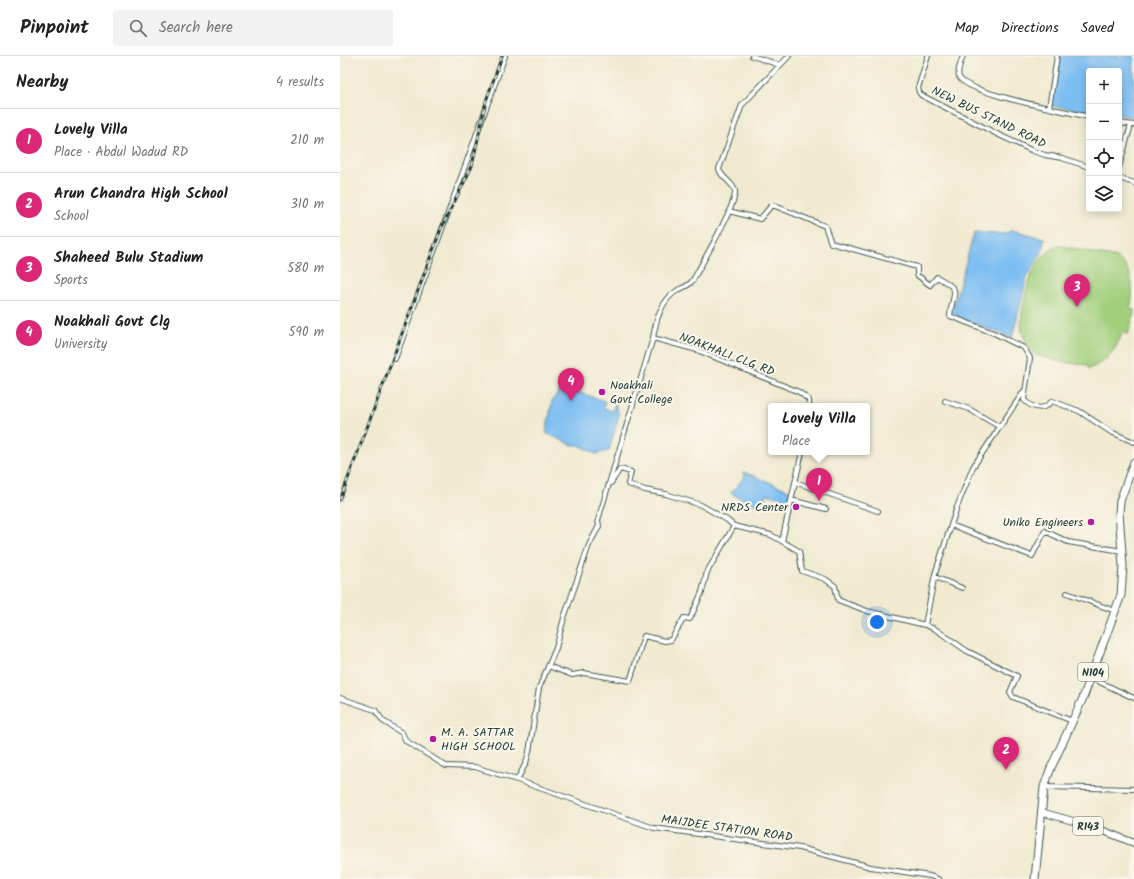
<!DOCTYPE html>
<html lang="en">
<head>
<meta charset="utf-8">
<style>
  body { margin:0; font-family:Kalam,sans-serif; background:#f2f2f2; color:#222 }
  .controls { position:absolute; right:12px; top:12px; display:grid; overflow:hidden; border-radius:4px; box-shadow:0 2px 10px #0003 }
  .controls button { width:36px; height:36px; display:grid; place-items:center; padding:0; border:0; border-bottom:1px solid #e0e0e0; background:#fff; color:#222; font:20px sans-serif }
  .you { position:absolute; left:537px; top:566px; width:14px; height:14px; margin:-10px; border:3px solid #fff; border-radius:50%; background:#1a73e8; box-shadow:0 0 0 6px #1a73e833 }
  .badge { display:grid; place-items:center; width:26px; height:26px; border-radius:50%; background:#db2777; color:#fff; font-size:13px; font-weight:700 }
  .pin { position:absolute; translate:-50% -33px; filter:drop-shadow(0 1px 2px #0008) }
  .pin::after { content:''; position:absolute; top:21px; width:14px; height:12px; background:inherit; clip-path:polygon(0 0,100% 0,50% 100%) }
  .popup { position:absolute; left:428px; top:347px; width:102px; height:52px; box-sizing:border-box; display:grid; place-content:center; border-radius:4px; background:#fff; filter:drop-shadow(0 1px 3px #0005); font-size:13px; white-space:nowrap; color:#767676 }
  .popup b { font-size:15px; color:#222 }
  .popup::after { content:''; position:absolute; left:50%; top:100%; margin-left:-8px; border:8px solid transparent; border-top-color:#fff }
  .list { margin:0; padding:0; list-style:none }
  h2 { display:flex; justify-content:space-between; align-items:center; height:52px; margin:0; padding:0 16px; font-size:17px }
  h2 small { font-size:13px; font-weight:400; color:#767676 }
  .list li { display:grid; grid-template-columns:26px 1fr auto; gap:12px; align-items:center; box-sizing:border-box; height:64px; padding:0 16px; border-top:1px solid #e0e0e0 }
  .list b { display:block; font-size:15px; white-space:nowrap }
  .list p { margin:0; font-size:13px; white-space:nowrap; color:#767676 }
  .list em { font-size:13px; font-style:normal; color:#767676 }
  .icon { flex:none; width:22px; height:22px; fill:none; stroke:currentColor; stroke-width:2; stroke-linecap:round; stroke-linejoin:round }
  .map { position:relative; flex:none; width:794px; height:823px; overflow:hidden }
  header { display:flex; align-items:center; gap:24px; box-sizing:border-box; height:56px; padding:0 20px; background:#fff; border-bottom:1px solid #e0e0e0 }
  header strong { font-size:19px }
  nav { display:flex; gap:22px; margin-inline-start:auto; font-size:14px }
  .search { width:280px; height:36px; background:#f2f2f2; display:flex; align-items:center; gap:10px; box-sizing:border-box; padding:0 14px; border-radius:4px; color:#767676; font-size:15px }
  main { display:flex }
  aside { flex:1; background:#fff }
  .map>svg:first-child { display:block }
</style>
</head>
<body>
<header>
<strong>Pinpoint</strong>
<div class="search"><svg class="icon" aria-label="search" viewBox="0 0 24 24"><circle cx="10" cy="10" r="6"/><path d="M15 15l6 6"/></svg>Search here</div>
<nav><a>Map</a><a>Directions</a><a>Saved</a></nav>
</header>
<main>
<aside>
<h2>Nearby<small>4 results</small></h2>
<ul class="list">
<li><span class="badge">1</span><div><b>Lovely Villa</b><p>Place · Abdul Wadud RD</p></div><em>210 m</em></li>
<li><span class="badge">2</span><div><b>Arun Chandra High School</b><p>School</p></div><em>310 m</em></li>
<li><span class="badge">3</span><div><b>Shaheed Bulu Stadium</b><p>Sports</p></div><em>580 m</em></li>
<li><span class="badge">4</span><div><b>Noakhali Govt Clg</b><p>University</p></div><em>590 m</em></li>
</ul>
</aside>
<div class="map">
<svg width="794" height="823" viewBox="0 0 794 823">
  <rect width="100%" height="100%" fill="#fbf7ec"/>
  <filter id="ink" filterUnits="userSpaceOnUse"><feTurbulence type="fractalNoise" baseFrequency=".025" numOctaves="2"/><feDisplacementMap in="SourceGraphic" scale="8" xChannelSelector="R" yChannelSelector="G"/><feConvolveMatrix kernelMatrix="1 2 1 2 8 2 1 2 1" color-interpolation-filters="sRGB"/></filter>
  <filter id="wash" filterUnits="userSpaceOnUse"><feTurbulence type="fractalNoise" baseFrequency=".012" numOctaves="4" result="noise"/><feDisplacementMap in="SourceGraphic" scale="16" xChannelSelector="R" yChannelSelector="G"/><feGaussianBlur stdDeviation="0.9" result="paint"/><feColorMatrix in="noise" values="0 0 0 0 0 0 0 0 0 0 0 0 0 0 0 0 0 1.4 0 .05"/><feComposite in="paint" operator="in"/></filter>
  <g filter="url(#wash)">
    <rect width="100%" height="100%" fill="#f1ead1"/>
    <path fill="#a1cf7c" stroke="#608658" d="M 718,189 L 777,202 C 794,213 794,236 790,253 L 794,254 L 794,258 L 788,278 L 782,277 C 776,295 767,305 749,313 L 747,309 L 720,306 L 698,299 L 696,301 C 690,293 685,286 682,276 C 678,259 689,219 699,205 C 705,198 711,194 718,189 Z"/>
    <path fill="#7dbef2" stroke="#4e7e93" d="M 719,0 L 794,0 L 794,61 L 779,59 L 779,15 L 749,15 L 749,55 L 711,50 Z
      M 672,174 L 704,182 L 702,196 L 687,221 L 672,282 L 611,259 L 634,177 L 665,178 Z
      M 222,331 L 265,345 L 264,352 L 272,355 L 275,347 L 279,359 L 269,395 L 256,398 L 239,389 L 232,389 L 206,377 L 212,345 Z
      M 404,416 L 451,435 L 447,444 L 427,438 L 422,450 L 405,445 L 391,437 L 405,420 Z"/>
  </g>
  <g filter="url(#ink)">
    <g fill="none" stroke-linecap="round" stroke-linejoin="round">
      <defs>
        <path id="minor" d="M 412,0 L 440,9
          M 449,0 L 402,49 L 379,113 C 381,122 393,126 395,135 C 397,148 361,209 353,224 C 349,230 344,231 338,234 C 321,244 316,264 313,282 L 357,294 L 459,336 L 469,344 L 469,350
          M 588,0 L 578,32 L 579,36 L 581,39 L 659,79 L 693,95 L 705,99 L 722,102 L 749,111
          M 623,0 C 621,5 617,16 619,21 C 624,34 694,49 709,52
          M 717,0 L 709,52 L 749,61
          M 779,67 L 794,69
          M 779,111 L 791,69
          M 779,122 L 794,127
          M 389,155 L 420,163 L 431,150 L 435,150 L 485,170 L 491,187 L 577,211 L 577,219 L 590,229 L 597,221 C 624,236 612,234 610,260 L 656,278 L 684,292 L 690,302 L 684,344 C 693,353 704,355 712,345 L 739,355 L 771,376 L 794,386
          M 55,303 L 165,0
          M 605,345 L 629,353 L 660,371
          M 455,426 L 538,455
          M 271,427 L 280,413 L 291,416 L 288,428 L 305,434 L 326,438 L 361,449 L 387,464 L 394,470 L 431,479 L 459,495 L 462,515 L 485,523 L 495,530 L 498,544 L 527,555 L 585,569 L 595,573 L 627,595 L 677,620 L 670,636 L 673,641 L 732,665
          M 451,444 L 486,453
          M 611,469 L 692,500 L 705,475 L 728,486 L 782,495
          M 442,485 L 462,396
          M 595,521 L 622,532
          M 727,537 L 775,555
          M 585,569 L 595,518 L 617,451 L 633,411 L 684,335
          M 208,610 L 232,619 L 244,617 L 290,625 L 304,580 L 325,585 L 331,584 L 344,562 L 350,563 L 362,536 L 367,516 L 394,470
          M 751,622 L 794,642
          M 0,642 L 35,654 L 43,665 L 62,677 L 66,685 L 106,710 L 135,711 L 177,724 L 186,707 L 189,696 L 199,632 L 216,592 L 224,562 L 249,489 L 259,470 L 258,464 L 313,282
          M 177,724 L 314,772 L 460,792 L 531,811 L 590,820 L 598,823
          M 704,731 L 794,733"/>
        <path id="primary" d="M 701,756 L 754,771 L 794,787"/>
        <path id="trunk" d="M 695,823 L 704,731 L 710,714 L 743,642 L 781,539 L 783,510 L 779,457 L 780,445 L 794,406"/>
      </defs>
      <use href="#minor" stroke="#3e574c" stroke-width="6"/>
      <use href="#primary" stroke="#3e574c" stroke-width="8"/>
      <use href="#trunk" stroke="#3e574c" stroke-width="9"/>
      <use href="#minor" stroke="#fff" stroke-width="4"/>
      <use href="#primary" stroke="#fff" stroke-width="6"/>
      <use href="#trunk" stroke="#fff" stroke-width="7"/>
      <defs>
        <path id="rail" d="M 0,444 L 101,173 L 132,110 L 146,45 L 162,0"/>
      </defs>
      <use href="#rail" stroke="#1f3d34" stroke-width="3"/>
      <use href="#rail" stroke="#fbf7ec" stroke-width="1.5" stroke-dasharray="4.5" stroke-linecap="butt"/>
    </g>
  </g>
  <g fill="#b5179e" stroke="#fbf7ec" stroke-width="1.5">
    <circle cx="262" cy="336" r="4"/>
    <circle cx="456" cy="451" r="4"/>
    <circle cx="751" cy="466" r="4"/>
    <circle cx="93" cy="683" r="4"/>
  </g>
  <g text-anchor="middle" stroke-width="4" stroke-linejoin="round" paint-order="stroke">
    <g fill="#fbf7ec" stroke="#61756b" stroke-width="1">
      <rect x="738" y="607" width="30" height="18" rx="3"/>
      <rect x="733" y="761" width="30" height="18" rx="3"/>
    </g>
    <g font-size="11" font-weight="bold" fill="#1f3d34">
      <text x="753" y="620">N104</text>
      <text x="748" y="774">R143</text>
    </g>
    <g font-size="12" fill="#1f3d34" stroke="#fbf7ec">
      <text transform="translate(649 61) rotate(26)" y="4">NEW BUS STAND ROAD</text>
      <text transform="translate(387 298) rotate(21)" y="4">NOAKHALI CLG RD</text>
      <text transform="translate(387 772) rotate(8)" y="4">MAIJDEE STATION ROAD</text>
    </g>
    <g font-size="12" fill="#1f3d34" stroke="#fbf7ec" text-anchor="start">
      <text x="270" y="333">Noakhali<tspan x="270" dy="14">Govt College</tspan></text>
      <text x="448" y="455" text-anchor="end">NRDS Center</text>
      <text x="743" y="470" text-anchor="end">Uniko Engineers</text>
      <text x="101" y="680">M. A. SATTAR<tspan x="101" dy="14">HIGH SCHOOL</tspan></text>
    </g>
  </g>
</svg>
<div class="controls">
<button>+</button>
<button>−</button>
<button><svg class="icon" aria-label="locate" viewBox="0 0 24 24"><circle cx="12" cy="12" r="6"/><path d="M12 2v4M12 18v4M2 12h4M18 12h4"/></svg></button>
<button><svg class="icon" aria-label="layers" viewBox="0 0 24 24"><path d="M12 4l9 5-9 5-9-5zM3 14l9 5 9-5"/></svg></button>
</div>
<div class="you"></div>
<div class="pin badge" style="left:479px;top:445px">1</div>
<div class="popup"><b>Lovely Villa</b>Place</div>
<div class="pin badge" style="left:666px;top:714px">2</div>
<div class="pin badge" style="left:737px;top:251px">3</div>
<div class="pin badge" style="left:231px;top:345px">4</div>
</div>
</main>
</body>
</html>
